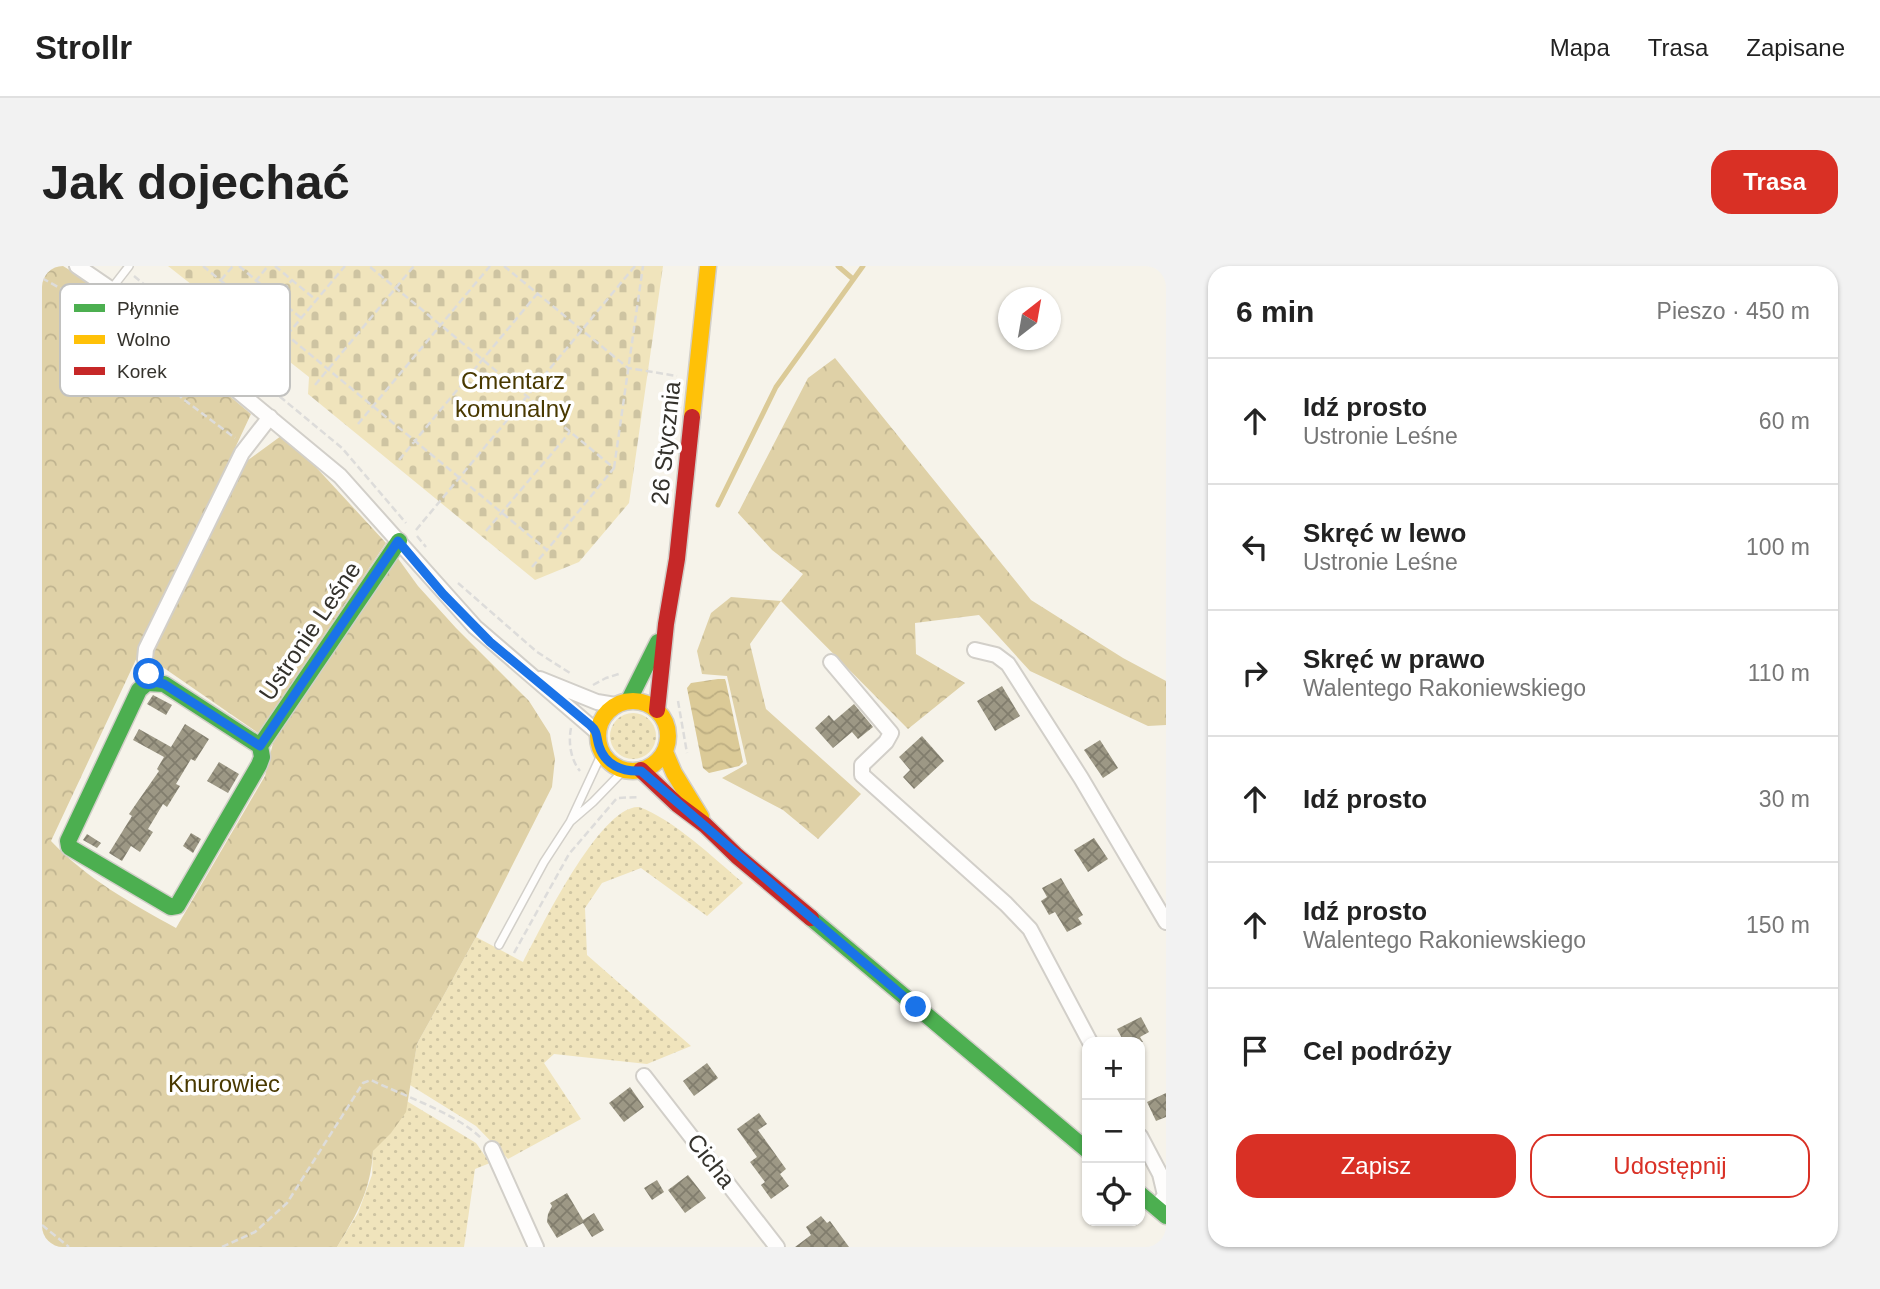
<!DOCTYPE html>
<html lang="pl">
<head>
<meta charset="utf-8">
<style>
  body { margin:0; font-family:Helvetica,sans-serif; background:#f2f2f2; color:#222 }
  .controls { position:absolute; right:21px; bottom:21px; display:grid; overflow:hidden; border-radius:14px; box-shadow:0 2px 5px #0004 }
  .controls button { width:63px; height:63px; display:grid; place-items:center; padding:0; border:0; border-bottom:2px solid #e0e0e0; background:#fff; color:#222; font:35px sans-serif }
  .compass { position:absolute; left:956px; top:21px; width:63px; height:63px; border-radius:50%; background:#fff; box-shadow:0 2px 5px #0004; rotate:31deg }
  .stop { position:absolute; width:21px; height:21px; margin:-16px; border:5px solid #1a73e8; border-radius:50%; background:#fff }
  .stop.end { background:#1a73e8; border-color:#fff; box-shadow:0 2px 7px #0008 }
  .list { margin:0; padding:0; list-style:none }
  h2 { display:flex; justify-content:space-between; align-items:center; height:91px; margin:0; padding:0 28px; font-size:30px }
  h2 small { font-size:23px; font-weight:400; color:#767676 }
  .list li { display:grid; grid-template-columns:46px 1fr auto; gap:21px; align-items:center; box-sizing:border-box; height:126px; padding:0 28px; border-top:2px solid #e0e0e0 }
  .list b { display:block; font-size:26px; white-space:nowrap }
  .list p { margin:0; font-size:23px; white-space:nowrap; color:#767676 }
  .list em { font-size:23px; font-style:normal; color:#767676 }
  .actions { display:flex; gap:14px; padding:21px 28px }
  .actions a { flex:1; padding:16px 0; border:2px solid #d93025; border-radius:21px; text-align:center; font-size:24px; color:#d93025 }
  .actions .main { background:#d93025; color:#fff }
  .icon { flex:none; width:38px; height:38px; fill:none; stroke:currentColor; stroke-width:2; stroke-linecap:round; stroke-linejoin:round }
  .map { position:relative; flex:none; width:1124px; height:981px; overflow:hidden; border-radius:21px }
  header { display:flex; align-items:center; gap:42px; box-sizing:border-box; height:98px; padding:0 35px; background:#fff; border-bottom:2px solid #e0e0e0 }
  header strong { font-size:33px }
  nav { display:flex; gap:38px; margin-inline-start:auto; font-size:24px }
  .intro { display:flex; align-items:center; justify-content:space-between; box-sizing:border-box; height:168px; padding:0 42px }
  h1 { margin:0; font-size:49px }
  .button { padding:18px 32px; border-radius:21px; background:#d93025; color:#fff; font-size:24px; font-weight:700 }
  main { display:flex; gap:42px; padding:0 42px }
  aside { flex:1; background:#fff; border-radius:21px; box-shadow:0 2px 5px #0004 }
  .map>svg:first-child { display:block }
</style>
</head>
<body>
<header>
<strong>Strollr</strong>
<nav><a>Mapa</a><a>Trasa</a><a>Zapisane</a></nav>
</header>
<div class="intro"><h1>Jak dojechać</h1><a class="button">Trasa</a></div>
<main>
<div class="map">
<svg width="1124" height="981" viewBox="0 0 1124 981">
  <defs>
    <pattern id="grass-dots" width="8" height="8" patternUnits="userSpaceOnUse" patternTransform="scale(1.75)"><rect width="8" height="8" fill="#f0e4bc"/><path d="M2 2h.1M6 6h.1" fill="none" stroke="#cec4a2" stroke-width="1.8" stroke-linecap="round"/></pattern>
    <pattern id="forest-crowns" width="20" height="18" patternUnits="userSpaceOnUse" patternTransform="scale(1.75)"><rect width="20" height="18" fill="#dfd1a7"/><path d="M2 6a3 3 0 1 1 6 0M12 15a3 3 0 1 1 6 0" fill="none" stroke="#c0b490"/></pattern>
    <pattern id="cemetery-stones" width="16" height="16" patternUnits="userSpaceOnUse" patternTransform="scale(1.75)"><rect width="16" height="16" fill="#f0e4bc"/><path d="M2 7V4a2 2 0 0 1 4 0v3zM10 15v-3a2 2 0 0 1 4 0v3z" fill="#cec4a2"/></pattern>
    <pattern id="water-waves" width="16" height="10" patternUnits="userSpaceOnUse" patternTransform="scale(1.75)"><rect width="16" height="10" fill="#dbca97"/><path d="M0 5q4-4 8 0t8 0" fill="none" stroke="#bdae82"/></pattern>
    <pattern id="building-cross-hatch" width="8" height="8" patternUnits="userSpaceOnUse" patternTransform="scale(1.75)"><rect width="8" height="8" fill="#9d9885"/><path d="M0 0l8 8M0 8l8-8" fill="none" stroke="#817d6d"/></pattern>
  </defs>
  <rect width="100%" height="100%" fill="#f6f3ea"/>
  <path fill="url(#grass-dots)" d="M568 470a23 23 0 1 1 46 0a23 23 0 1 1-46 0Z
    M 597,541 C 631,553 673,593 701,617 L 665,650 L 599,602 L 560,617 L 543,642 L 545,689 L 649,780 L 605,798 L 512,788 L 502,797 L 539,853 L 466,893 L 434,860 L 368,819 L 375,778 L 434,671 L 481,696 C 498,664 558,539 597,541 Z
    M 363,834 L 434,877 L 448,897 L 433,903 L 422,981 L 295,981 L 316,947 L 330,909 L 331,885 Z"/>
  <path fill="url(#forest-crowns)" d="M 0,0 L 21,0 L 65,27 L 209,148 L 9,575 C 45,613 89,637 134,662 L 223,510 L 231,477 L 355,291 L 376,320 L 414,362 L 487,435 L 508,468 L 513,493 L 510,521 L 434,671 L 375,778 L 364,846 L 349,867 L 331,885 C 329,923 315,949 295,981 L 0,981 Z
    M 793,92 L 989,334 L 1081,392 L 1124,415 L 1124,459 L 1106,460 L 988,405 L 937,349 L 873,357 L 874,388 L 923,417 L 866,463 L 739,335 L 708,378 L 724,443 L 819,528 L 776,573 L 741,544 L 680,512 L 705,498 L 685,410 L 660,408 L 655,385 L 669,347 L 689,331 L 739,335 L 761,308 L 730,284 L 696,247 L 766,112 Z
    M 239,170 L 271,198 L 344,277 L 216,467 L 106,391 L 202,197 Z"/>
  <path fill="url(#cemetery-stones)" d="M 126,0 L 621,0 L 587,237 L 537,296 L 493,314 L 266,128 L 267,111 Z"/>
  <path fill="url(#water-waves)" d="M 676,413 L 683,413 L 684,416 L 701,496 L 697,500 L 667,507 L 661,502 L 645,422 L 649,417 Z"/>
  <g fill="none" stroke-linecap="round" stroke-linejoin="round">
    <path stroke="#dbca97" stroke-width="5" d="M 796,0 L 811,13
      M 676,239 L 734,121 L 821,0"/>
  </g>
  <path fill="url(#building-cross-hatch)" d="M 960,420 L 978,450 L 953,465 L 935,435 Z
    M 111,429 L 130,439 L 124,449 L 105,438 Z
    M 812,438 L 831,461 L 816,473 L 810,466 L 791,482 L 773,462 L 787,449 L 792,455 Z
    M 143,458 L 167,473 L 153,495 L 149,493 L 134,518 L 138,520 L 125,541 L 121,538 L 106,563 L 111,566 L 98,586 L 89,580 L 80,595 L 67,587 L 90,550 L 87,548 L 117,505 L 115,503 L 122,491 L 91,474 L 97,463 L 129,481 Z
    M 880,470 L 902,495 L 872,523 L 861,511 L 868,504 L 857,491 Z
    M 1058,474 L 1076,502 L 1061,512 L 1042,484 Z
    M 177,496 L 197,508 L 186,527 L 165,515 Z
    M 149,567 L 159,573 L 151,587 L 141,580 Z
    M 45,568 L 59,577 L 55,582 L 41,574 Z
    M 1052,572 L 1066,593 L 1046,606 L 1032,584 Z
    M 1019,612 L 1041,649 L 1036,652 L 1040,658 L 1025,666 L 1013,646 L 1007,649 L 999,635 L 1005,631 L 1000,622 Z
    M 1099,751 L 1107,766 L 1098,771 L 1101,776 L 1082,776 L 1075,763 Z
    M 665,797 L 676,812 L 652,830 L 641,815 Z
    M 588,821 L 602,841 L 582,856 L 567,837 Z
    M 1124,827 L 1124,851 L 1114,855 L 1105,836 Z
    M 717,847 L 725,858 L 716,864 L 744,903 L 738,908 L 747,920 L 729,933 L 719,919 L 723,916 L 708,896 L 715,891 L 695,863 Z
    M 646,909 L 664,932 L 643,947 L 626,924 Z
    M 615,914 L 622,926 L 610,934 L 602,922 Z
    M 525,927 L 541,954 L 552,947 L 562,964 L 550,971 L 541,957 L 515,972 L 505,956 L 506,948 L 510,940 L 508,937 Z
    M 779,950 L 785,957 L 788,955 L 807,981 L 753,981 L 769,969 L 764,961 Z"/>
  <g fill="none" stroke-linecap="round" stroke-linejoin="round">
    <defs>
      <path id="lane" d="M 70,22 L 87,0
        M 529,555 L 551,536 L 582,504
        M 457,679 L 502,596 L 528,556 L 560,487"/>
      <path id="street" d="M 35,0 L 92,39 L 298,210 L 433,361 L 555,466
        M 933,384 L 954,389 L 966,398 L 1039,512 L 1124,656
        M 789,396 L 849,467 L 844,476 L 820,499 L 820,509 L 964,638 L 988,663 L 1048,776
        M 498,413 L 555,436 L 573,439
        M 108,415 L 103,393 L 104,383 L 200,187 L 228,151
        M 602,810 L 735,981
        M 1098,870 L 1118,908 L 1123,929 L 1114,942
        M 450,883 L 494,981"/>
      <path id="fast" d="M 587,434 L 616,376
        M 218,480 L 122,418 L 105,417 L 97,424 L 26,575 L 27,581 L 129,641 L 135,640 L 217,499 L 220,491 L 218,480 L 357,275
        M 769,652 L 1045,884
        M 1098,928 L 1124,950"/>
      <path id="slow" d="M 650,151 L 666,0
        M556 470a35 35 0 1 1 70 0a35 35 0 1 1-70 0Z
        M 623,486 L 632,507 L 659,551"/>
      <path id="jam" d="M 615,444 L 624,358 L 635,293 L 650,151
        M 599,504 L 635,538 L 663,559 L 695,590 L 769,652"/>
    </defs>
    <use href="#lane" stroke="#d2cfc9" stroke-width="10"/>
    <use href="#street" stroke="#d2cfc9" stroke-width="18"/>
    <use href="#fast" stroke="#d2cfc9" stroke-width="19"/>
    <use href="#slow" stroke="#d2cfc9" stroke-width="19"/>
    <use href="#jam" stroke="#d2cfc9" stroke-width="19"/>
    <path stroke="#dddcda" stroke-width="2.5" stroke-dasharray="7 3.5" stroke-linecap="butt" d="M 161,0 L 505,284 L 572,202 L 327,0
      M 197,0 L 259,52
      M 233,0 L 274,34
      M 462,0 L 586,102 L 635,110
      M 92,10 L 300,182 L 364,257
      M 0,12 L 49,40 L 141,133 L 193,172
      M 179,14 L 191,0
      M 200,32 L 226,0
      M 221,49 L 250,14
      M 245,69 L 303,0
      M 273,119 L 372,0
      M 316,158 L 448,0
      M 357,194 L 495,28
      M 572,202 L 601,0
      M 374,264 L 593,0
      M 444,265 L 528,166
      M 375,270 L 384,281
      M 490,301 L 505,284
      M 416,317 L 495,386 L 528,407
      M 551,419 L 564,412 L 580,407
      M 636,435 L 645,487
      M 529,462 C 526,477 529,494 538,505
      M 472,687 L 527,588 L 575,532 L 598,531
      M 0,959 L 27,981
      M 180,981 L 213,966 L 245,937 L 321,817 L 329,814 C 362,830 416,848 440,873"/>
    <use href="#lane" stroke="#fefdfc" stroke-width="7"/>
    <use href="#street" stroke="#fefdfc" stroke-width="14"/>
    <use href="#fast" stroke="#4caf50" stroke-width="16"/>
    <use href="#slow" stroke="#ffc107" stroke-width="16"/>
    <use href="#jam" stroke="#c62828" stroke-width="16"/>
  </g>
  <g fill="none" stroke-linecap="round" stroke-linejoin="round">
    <path stroke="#1a73e8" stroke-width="9" d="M 107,408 L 108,415 L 122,418 L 218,480 L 356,275 L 401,328 L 448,376 L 548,459 C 556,466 554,470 557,480 C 563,499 580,506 599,505 C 690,584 782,663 874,741"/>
  </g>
  <g text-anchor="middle" stroke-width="7" stroke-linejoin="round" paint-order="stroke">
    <g font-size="24" fill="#493900" stroke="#fff">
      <text x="471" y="123">Cmentarz<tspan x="471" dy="28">komunalny</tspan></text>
      <text x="182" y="826">Knurowiec</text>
    </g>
    <g font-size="24" fill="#34322c" stroke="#fff">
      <text transform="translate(624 177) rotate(-84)" y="8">26 Stycznia</text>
      <text transform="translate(268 365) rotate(-56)" y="8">Ustronie Leśne</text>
      <text transform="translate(669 895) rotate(52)" y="8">Cicha</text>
    </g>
  </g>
  <rect x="18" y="18" width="230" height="112" rx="10" fill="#fff" stroke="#c2c2c0" stroke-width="2"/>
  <rect x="32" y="38" width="31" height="8" fill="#4caf50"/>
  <rect x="32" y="69" width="31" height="9" fill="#ffc107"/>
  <rect x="32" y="101" width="31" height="8" fill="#c62828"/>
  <g font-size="19" fill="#34322c">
    <text x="75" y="49">Płynnie</text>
    <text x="75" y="80">Wolno</text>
    <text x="75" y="112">Korek</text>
  </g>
</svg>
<div class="controls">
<button>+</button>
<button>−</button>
<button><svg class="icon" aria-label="locate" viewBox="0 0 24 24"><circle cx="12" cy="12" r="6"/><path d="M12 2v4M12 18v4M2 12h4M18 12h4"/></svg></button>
</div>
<svg class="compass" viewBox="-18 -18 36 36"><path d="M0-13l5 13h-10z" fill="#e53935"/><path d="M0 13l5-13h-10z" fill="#767676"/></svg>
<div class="stop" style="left:107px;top:408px"></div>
<div class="stop end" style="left:874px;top:741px"></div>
</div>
<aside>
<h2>6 min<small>Pieszo · 450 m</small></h2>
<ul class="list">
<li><svg class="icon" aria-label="ahead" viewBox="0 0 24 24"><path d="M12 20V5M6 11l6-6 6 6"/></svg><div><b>Idź prosto</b><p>Ustronie Leśne</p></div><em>60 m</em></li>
<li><svg class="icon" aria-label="left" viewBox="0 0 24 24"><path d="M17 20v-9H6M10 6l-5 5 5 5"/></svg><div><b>Skręć w lewo</b><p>Ustronie Leśne</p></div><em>100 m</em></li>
<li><svg class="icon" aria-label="right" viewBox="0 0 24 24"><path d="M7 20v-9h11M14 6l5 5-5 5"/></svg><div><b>Skręć w prawo</b><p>Walentego Rakoniewskiego</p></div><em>110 m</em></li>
<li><svg class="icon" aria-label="ahead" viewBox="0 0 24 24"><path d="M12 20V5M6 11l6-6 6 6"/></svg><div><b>Idź prosto</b></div><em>30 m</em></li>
<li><svg class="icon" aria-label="ahead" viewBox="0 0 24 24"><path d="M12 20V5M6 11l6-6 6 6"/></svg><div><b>Idź prosto</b><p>Walentego Rakoniewskiego</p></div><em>150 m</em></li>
<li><svg class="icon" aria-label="arrive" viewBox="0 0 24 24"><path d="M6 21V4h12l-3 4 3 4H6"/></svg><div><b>Cel podróży</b></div></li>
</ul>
<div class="actions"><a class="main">Zapisz</a><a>Udostępnij</a></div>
</aside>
</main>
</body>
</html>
